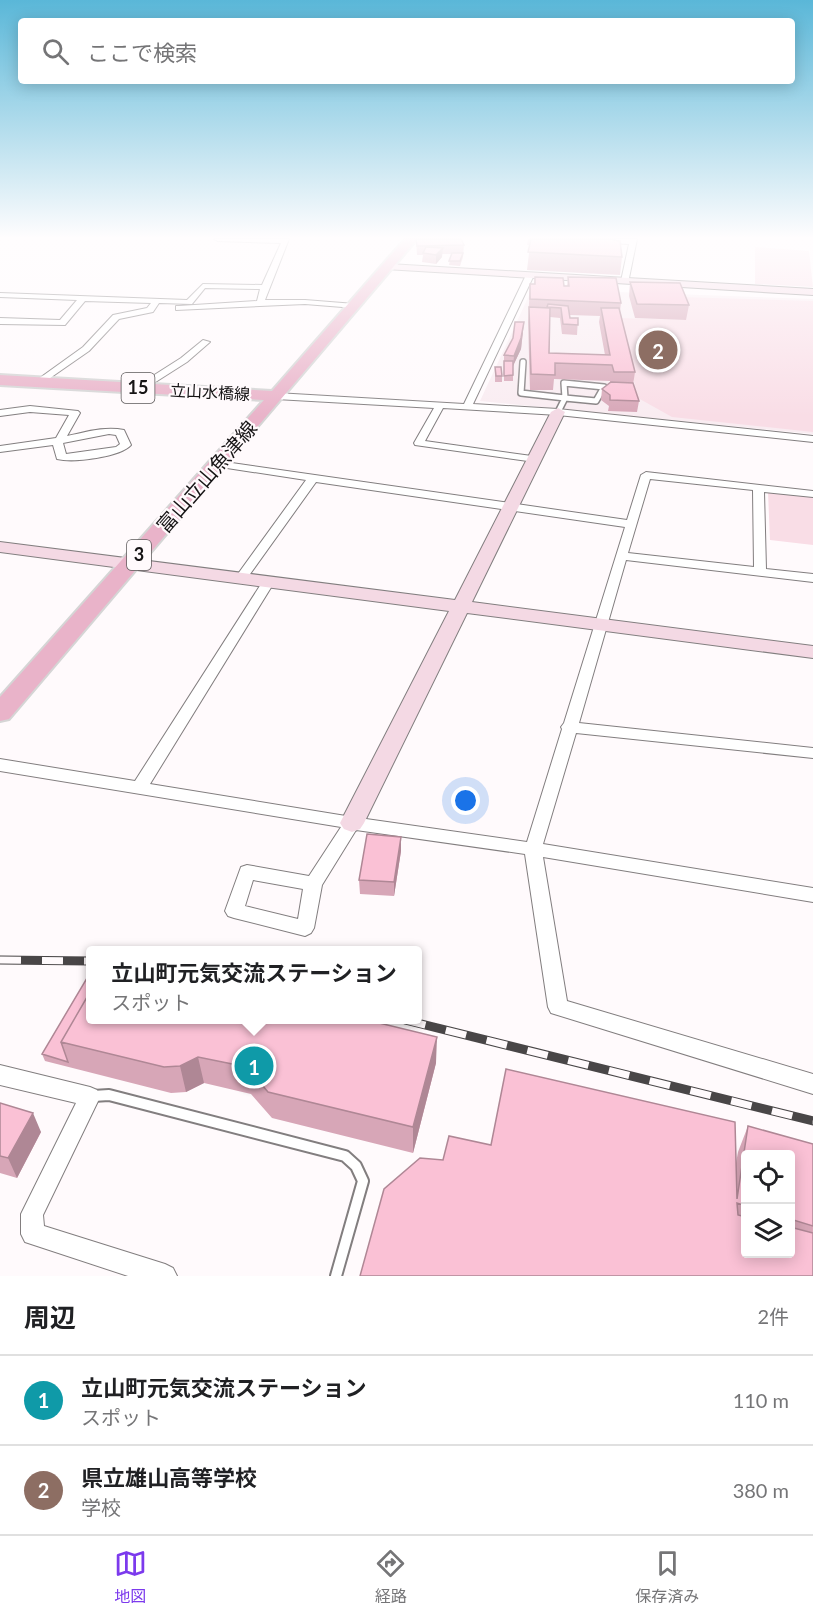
<!DOCTYPE html>
<html lang="ja">
<head>
<meta charset="utf-8">
<style>
  body { margin:0; font-family:Lato,"Noto Sans JP",sans-serif; background:#f2f2f2; color:#202124 }
  .controls { position:absolute; right:18px; bottom:18px; display:grid; overflow:hidden; border-radius:6px; box-shadow:0 3px 15px #0003 }
  .controls button { width:54px; height:54px; display:grid; place-items:center; padding:0; border:0; border-bottom:2px solid #e0e0e0; background:#fff; color:#202124; font:30px sans-serif }
  .you { position:absolute; left:466px; top:801px; width:21px; height:21px; margin:-15px; border:4px solid #fff; border-radius:50%; background:#1a73e8; box-shadow:0 0 0 9px #1a73e833 }
  .badge { display:grid; place-items:center; width:39px; height:39px; border-radius:50%; background:#7c3aed; color:#fff; font-size:20px; font-weight:700 }
  .pin { position:absolute; translate:-50% -50%; border:3px solid #fff; box-shadow:0 2px 6px #0006 }
  .popup { position:absolute; left:86px; top:946px; width:336px; height:78px; box-sizing:border-box; display:grid; place-content:center; border-radius:6px; background:#fff; filter:drop-shadow(0 2px 4px #0005); font-size:20px; white-space:nowrap; color:#757577 }
  .popup b { font-size:22px; color:#202124 }
  .popup::after { content:''; position:absolute; left:50%; top:100%; margin-left:-12px; border:12px solid transparent; border-top-color:#fff }
  .list { margin:0; padding:0; list-style:none }
  h2 { display:flex; justify-content:space-between; align-items:center; height:78px; margin:0; padding:0 24px; font-size:26px }
  h2 small { font-size:20px; font-weight:400; color:#757577 }
  .list li { display:grid; grid-template-columns:39px 1fr auto; gap:18px; align-items:center; box-sizing:border-box; height:90px; padding:0 24px; border-top:2px solid #e0e0e0 }
  .list b { display:block; font-size:22px; white-space:nowrap }
  .list p { margin:0; font-size:20px; white-space:nowrap; color:#757577 }
  .list em { font-size:20px; font-style:normal; color:#757577 }
  .icon { flex:none; width:33px; height:33px; fill:none; stroke:currentColor; stroke-width:2; stroke-linecap:round; stroke-linejoin:round }
  .map { position:relative; flex:none; width:813px; height:1276px; overflow:hidden }
  .search { position:absolute; background:#fff; box-shadow:0 3px 15px #0003; left:18px; right:18px; top:18px; height:66px; display:flex; align-items:center; gap:15px; box-sizing:border-box; padding:0 21px; border-radius:6px; color:#757577; font-size:22px }
  .sheet { height:258px; background:#fff }
  nav { display:flex; justify-content:space-around; align-items:center; box-sizing:border-box; height:84px; border-top:2px solid #e0e0e0; background:#fff; font-size:16px; color:#757577 }
  nav a { display:grid; justify-items:center; gap:3px }
  nav .on { color:#7c3aed }
  .map>svg:first-child { display:block }
</style>
</head>
<body>
<div class="map">
<svg width="813" height="1276" viewBox="0 0 813 1276">
  <rect width="100%" height="100%" fill="#fffafc"/>
  <path fill="#f9ecf1" d="M 532,289 L 813,299 L 813,434 L 480,401 Z"/>
  <path fill="#f9dde6" d="M 755,247 L 809,251 L 813,287 L 755,284 Z
    M 678,297 L 813,301 L 813,432 L 672,417 L 638,398 L 619,318 L 686,320 Z
    M 768,492 L 813,497 L 813,545 L 770,540 Z"/>
  <g fill="none" stroke-linecap="round" stroke-linejoin="round">
    <defs>
      <path id="lane-far1" d="M 523,362 L 521,393 L 565,398
        M 564,383 L 604,387 L 596,401 L 565,398 Z
        M 558,412 L 565,398"/>
      <path id="lane" d="M 93,1096 L 109,1095 L 345,1156 L 356,1166 L 363,1181 L 336,1276"/>
      <path id="street" d="M 214,239 L 289,239 L 265,300 L 305,300 L 355,304 L 359,306 L 355,308 L 305,304 L 176,310 L 176,306 L 179,306 L 257,301 L 260,289 L 205,288 L 192,304 L 159,303 L 153,312 L 119,319 L 89,351 L 40,385 L 35,382 L 37,380 L 83,347 L 113,315 L 147,308 L 151,303 L 85,301 L 65,325 L 0,324 L 0,318 L 60,320 L 77,300 L 0,297 L 0,293 L 187,300 L 203,284 L 262,285 L 281,243 L 218,241 Z
        M 568,239 L 637,239 L 628,283 L 621,281 L 629,244 L 572,241 Z
        M 530,273 L 534,275 L 473,404 L 558,409 L 813,436 L 813,442 L 558,415 L 443,408 L 425,441 L 539,457 L 539,461 L 535,462 L 415,445 L 414,443 L 434,408 L 276,399 L 271,396 L 276,393 L 464,404 L 526,275 Z
        M 203,340 L 210,342 L 187,362 L 143,390 L 137,390 L 137,386 L 181,358 Z
        M 30,406 L 78,411 L 80,413 L 67,436 C 86,432 105,426 124,430 L 131,445 C 120,457 74,463 57,459 L 53,445 L 0,452 L 0,446 L 56,438 L 69,415 L 30,412 L 0,416 L 0,410 ZM 109,434 L 116,435 L 120,444 L 116,447 L 66,454 L 63,443 Z
        M 218,461 L 627,520 L 641,475 L 646,472 L 813,491 L 813,497 L 764,492 L 766,569 L 813,574 L 813,582 L 626,560 L 579,723 L 813,748 L 813,758 L 576,733 L 543,844 L 813,888 L 813,902 L 543,857 L 567,1001 L 813,1074 L 813,1094 L 551,1013 L 548,1007 L 525,854 L 356,830 L 322,885 L 314,928 L 311,933 L 305,936 L 234,918 L 228,916 L 225,911 L 241,867 L 247,865 L 309,876 L 341,827 L 0,771 L 0,759 L 135,781 L 263,581 L 269,577 L 275,581 L 150,784 L 352,817 L 527,842 L 562,729 L 561,727 L 564,723 L 625,527 L 316,482 L 245,581 L 241,582 L 235,578 L 306,480 L 214,466 L 213,464 ZM 650,479 L 753,490 L 754,567 L 628,553 ZM 253,880 L 303,889 L 298,919 L 245,906 Z
        M 0,1065 L 90,1087 L 97,1090 L 100,1097 L 43,1215 L 44,1226 L 165,1264 L 173,1268 L 177,1276 L 128,1276 L 25,1242 L 21,1234 L 21,1214 L 76,1103 L 0,1085 Z"/>
      <path id="secondary" d="M 389,264 L 813,289 L 813,295 L 385,269 L 384,267 Z
        M 558,408 L 565,412 L 472,602 L 813,646 L 813,658 L 467,613 L 364,823 L 360,829 L 352,832 L 344,829 L 340,823 L 449,611 L 0,552 L 0,542 L 455,600 L 551,412 Z"/>
      <path id="primary" d="M 405,239 L 417,239 L 9,719 L 0,721 L 0,697 L 264,400 L 0,385 L 0,375 L 272,391 Z"/>
    </defs>
    <use href="#lane-far1" stroke="#827e7f" stroke-width="8"/>
    <use href="#lane" stroke="#827e7f" stroke-width="14"/>
    <use href="#street" stroke="#827e7f" stroke-width="2"/>
    <use href="#secondary" stroke="#827e7f" stroke-width="2"/>
    <use href="#primary" stroke="#d5d5d5" stroke-width="4"/>
    <use href="#lane-far1" stroke="#fff" stroke-width="5"/>
    <use href="#lane" stroke="#fff" stroke-width="10"/>
    <use href="#street" fill="#fff" fill-rule="evenodd"/>
    <use href="#secondary" fill="#f4d9e4" fill-rule="evenodd"/>
    <use href="#primary" fill="#e9b3c9" fill-rule="evenodd"/>
    <defs>
      <path id="rail" d="M 0,960 L 91,961
        M 405,1020 L 813,1121"/>
    </defs>
    <use href="#rail" stroke="#494647" stroke-width="9"/>
    <use href="#rail" stroke="#fffafc" stroke-width="7" stroke-dasharray="21" stroke-linecap="butt"/>
  </g>
  <path fill="#d7a6b7" fill-rule="evenodd" d="M 416,239 L 464,245 L 463,257 L 460,266 L 449,265 L 451,254 L 442,254 L 442,257 L 436,264 L 422,262 L 423,255 L 417,255 Z
    M 528,239 L 614,239 L 622,257 L 620,275 L 527,270 L 530,245 L 527,245 Z
    M 535,277 L 567,286 L 568,277 L 621,303 L 620,311 L 635,372 L 633,385 L 639,401 L 637,412 L 608,411 L 609,406 L 601,400 L 602,389 L 610,382 L 610,381 L 554,379 L 553,390 L 530,390 L 528,322 L 530,284 L 534,284 ZM 570,315 L 600,316 L 599,322 L 605,355 L 549,353 L 550,317 L 560,318 L 562,334 L 577,335 L 578,318 L 570,318 Z
    M 630,282 L 689,305 L 686,320 L 635,318 L 629,296 Z
    M 523,332 L 521,349 L 513,366 L 513,381 L 504,381 L 504,355 Z
    M 495,367 L 502,376 L 502,382 L 495,382 Z
    M 401,851 L 394,896 L 360,894 L 359,880 Z
    M 90,973 L 436,1063 L 413,1153 L 272,1118 L 251,1094 L 204,1083 L 186,1092 L 171,1093 L 45,1061 L 42,1054 Z
    M 0,1103 L 41,1132 L 17,1178 L 0,1173 Z
    M 748,1126 L 813,1144 L 813,1276 L 443,1160 L 491,1145 L 736,1163 L 738,1152 ZM 746,1155 L 790,1155 L 790,1254 L 746,1254 Z"/>
  <path fill="#af8795" d="M 443,248 L 442,257 L 436,264 L 436,255 Z
    M 524,322 L 521,349 L 513,366 L 514,356 Z
    M 401,837 L 401,851 L 394,896 L 394,882 Z
    M 437,1037 L 436,1063 L 413,1153 L 413,1127 Z
    M 198,1057 L 204,1083 L 186,1092 L 180,1066 Z
    M 33,1113 L 41,1132 L 17,1178 L 8,1158 Z"/>
  <path fill="#fac1d5" stroke="#af8795" stroke-width="1.5" d="M 416,239 L 461,239 L 464,245 L 417,246 Z
    M 531,239 L 614,239 L 614,240 L 620,241 L 622,257 L 528,252 Z
    M 426,247 L 443,248 L 436,255 L 423,253 Z
    M 452,253 L 463,253 L 460,261 L 449,261 Z
    M 535,277 L 563,278 L 564,286 L 569,286 L 568,277 L 616,278 L 621,303 L 530,299 L 530,284 L 535,284 Z
    M 630,282 L 680,283 L 689,305 L 637,304 Z
    M 548,304 L 568,306 L 570,318 L 578,318 L 578,325 L 563,324 L 561,308 L 547,307 Z
    M 529,307 L 550,308 L 549,353 L 610,355 L 601,308 L 619,308 L 635,372 L 614,372 L 612,365 L 555,363 L 555,375 L 531,374 Z
    M 515,322 L 524,322 L 521,338 L 514,356 L 504,355 L 513,338 Z
    M 504,361 L 513,361 L 513,375 L 504,376 Z
    M 495,367 L 501,367 L 502,376 L 496,376 Z
    M 611,382 L 633,383 L 639,401 L 610,400 L 610,395 L 602,389 Z
    M 367,834 L 401,837 L 394,882 L 359,880 Z
    M 90,973 L 90,992 L 61,1042 L 68,1062 L 42,1054 Z
    M 90,992 L 90,1020 L 367,1020 L 437,1037 L 413,1127 L 268,1092 L 247,1067 L 198,1057 L 180,1066 L 164,1067 L 61,1042 Z
    M 506,1069 L 735,1122 L 737,1199 L 748,1126 L 813,1144 L 813,1226 L 790,1219 L 790,1155 L 746,1155 L 746,1206 L 737,1203 L 738,1215 L 746,1217 L 746,1254 L 790,1254 L 790,1227 L 813,1233 L 813,1276 L 360,1276 L 384,1189 L 420,1158 L 443,1160 L 449,1136 L 491,1145 Z
    M 0,1103 L 33,1113 L 8,1158 L 0,1156 Z"/>
  <linearGradient id="sky" x2="0" y2="1"><stop stop-color="#5ab7d8"/><stop offset="0.57" stop-color="#fffdfe"/><stop offset="1" stop-color="#fffdfe" stop-opacity="0"/></linearGradient>
  <rect width="813" height="417" fill="url(#sky)"/>
  <g text-anchor="middle" stroke-width="4.5" stroke-linejoin="round" paint-order="stroke">
    <g font-size="16" fill="#161415" stroke="#fffafc">
      <text transform="translate(210 392) rotate(3)" y="6">立山水橋線</text>
    </g>
    <g fill="#fffafc" stroke="#5c595a" stroke-width="1.5">
      <rect x="121.5" y="373" width="33" height="30" rx="4.5"/>
      <rect x="127" y="540" width="24" height="30" rx="4.5"/>
    </g>
    <g font-size="18" font-weight="bold" fill="#161415">
      <text x="138" y="394">15</text>
      <text x="139" y="561">3</text>
    </g>
    <g font-size="20" fill="#161415" stroke="#fffafc">
      <text transform="translate(207 477) rotate(-49)" y="7">富山立山魚津線</text>
    </g>
  </g>
</svg>
<div class="controls">
<button><svg class="icon" aria-label="locate" viewBox="0 0 24 24"><circle cx="12" cy="12" r="6"/><path d="M12 2v4M12 18v4M2 12h4M18 12h4"/></svg></button>
<button><svg class="icon" aria-label="layers" viewBox="0 0 24 24"><path d="M12 4l9 5-9 5-9-5zM3 14l9 5 9-5"/></svg></button>
</div>
<div class="you"></div>
<div class="pin badge" style="left:254px;top:1066px;background:#0f9aa8">1</div>
<div class="popup"><b>立山町元気交流ステーション</b>スポット</div>
<div class="pin badge" style="left:658px;top:350px;background:#8d6e63">2</div>
<div class="search"><svg class="icon" aria-label="search" viewBox="0 0 24 24"><circle cx="10" cy="10" r="6"/><path d="M15 15l6 6"/></svg>ここで検索</div>
</div>
<section class="sheet">
<h2>周辺<small>2件</small></h2>
<ul class="list">
<li><span class="badge" style="background:#0f9aa8">1</span><div><b>立山町元気交流ステーション</b><p>スポット</p></div><em>110 m</em></li>
<li><span class="badge" style="background:#8d6e63">2</span><div><b>県立雄山高等学校</b><p>学校</p></div><em>380 m</em></li>
</ul>
</section>
<nav>
<a class="on"><svg class="icon" aria-label="map" viewBox="0 0 24 24"><path d="M3 6l6-2 6 2 6-2v14l-6 2-6-2-6 2zM9 4v14M15 6v14"/></svg>地図</a>
<a><svg class="icon" aria-label="directions" viewBox="0 0 24 24"><path d="M12 3l9 9-9 9-9-9zM9 14v-3h6M13 9l2 2-2 2"/></svg>経路</a>
<a><svg class="icon" aria-label="saved" viewBox="0 0 24 24"><path d="M7 4h10v16l-5-4-5 4z"/></svg>保存済み</a>
</nav>
</body>
</html>
